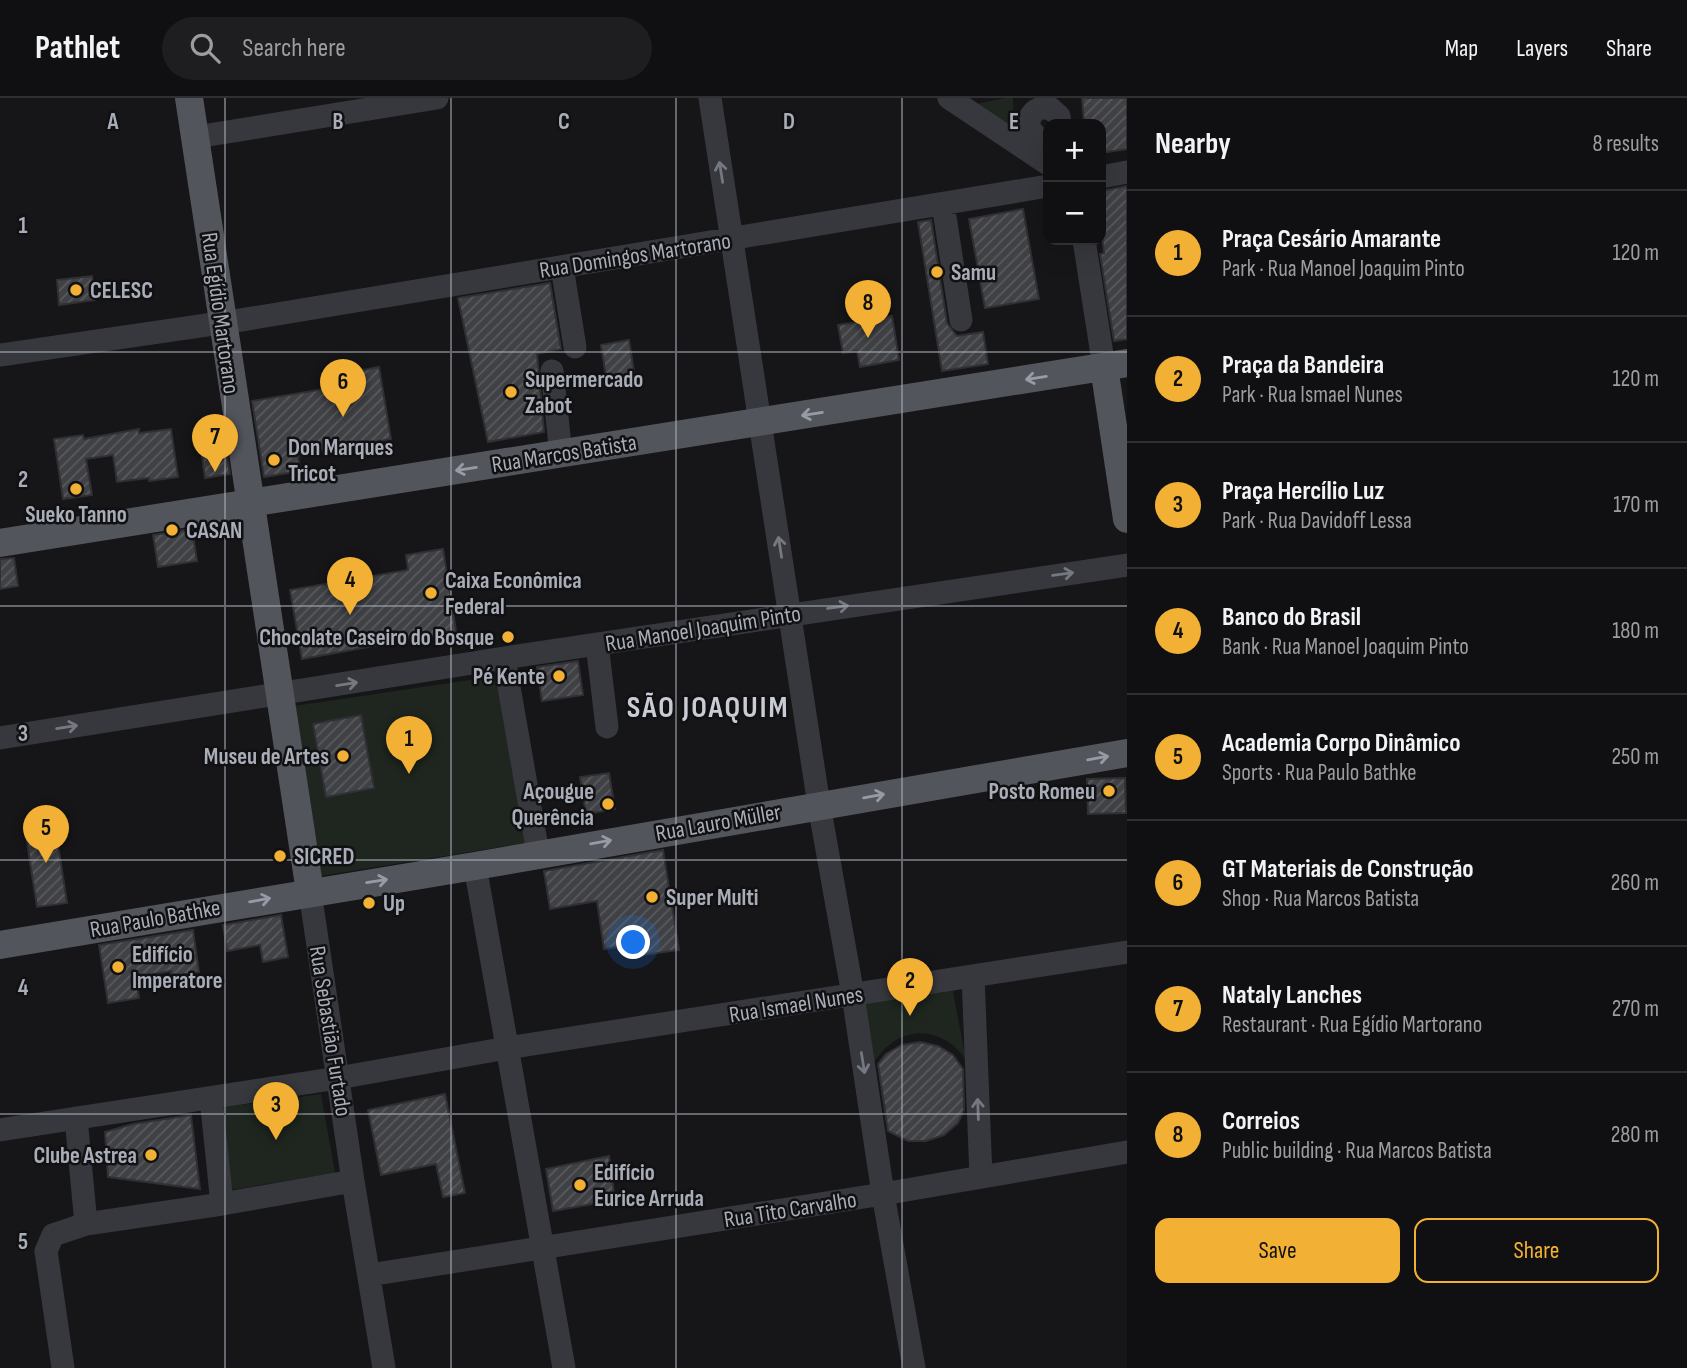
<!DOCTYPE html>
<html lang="en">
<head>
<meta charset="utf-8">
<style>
  body { margin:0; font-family:"Sofia Sans Condensed",sans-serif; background:#1e1e20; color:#f1f3f6 }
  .controls { position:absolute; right:21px; top:21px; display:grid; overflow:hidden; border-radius:14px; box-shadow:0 7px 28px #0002 }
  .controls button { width:63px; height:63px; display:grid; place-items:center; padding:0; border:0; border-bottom:2px solid #303032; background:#101012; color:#f1f3f6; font:35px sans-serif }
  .you { position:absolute; left:634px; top:845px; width:24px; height:24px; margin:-18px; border:5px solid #fff; border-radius:50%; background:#1a73e8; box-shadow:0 0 0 10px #1a73e833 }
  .badge { display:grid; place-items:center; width:46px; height:46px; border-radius:50%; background:#f2b134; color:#111; font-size:23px; font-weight:700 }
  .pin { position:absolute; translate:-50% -58px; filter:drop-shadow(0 2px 4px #0008) }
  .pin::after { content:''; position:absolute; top:37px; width:24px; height:21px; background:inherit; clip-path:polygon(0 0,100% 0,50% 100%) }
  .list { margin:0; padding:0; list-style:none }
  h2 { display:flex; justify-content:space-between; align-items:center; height:91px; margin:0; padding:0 28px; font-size:30px }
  h2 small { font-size:23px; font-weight:400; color:#9c9d9f }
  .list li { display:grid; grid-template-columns:46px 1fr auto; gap:21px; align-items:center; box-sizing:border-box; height:126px; padding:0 28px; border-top:2px solid #303032 }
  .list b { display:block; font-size:26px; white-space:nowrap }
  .list p { margin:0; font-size:23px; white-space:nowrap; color:#9c9d9f }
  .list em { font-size:23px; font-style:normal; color:#9c9d9f }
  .actions { display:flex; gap:14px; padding:21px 28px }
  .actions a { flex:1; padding:16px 0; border:2px solid #f2b134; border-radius:14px; text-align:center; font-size:24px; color:#f2b134 }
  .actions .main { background:#f2b134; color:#111 }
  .icon { flex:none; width:38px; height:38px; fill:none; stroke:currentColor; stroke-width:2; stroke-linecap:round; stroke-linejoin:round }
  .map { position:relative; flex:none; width:1127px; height:1270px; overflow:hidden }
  header { display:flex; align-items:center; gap:42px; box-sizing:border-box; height:98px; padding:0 35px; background:#101012; border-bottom:2px solid #303032 }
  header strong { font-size:33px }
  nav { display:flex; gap:38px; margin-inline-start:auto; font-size:24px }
  .search { width:490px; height:63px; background:#1e1e20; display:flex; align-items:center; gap:18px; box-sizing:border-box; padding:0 24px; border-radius:38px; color:#9c9d9f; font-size:26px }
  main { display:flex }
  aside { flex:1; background:#101012 }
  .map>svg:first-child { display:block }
</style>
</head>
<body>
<header>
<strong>Pathlet</strong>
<div class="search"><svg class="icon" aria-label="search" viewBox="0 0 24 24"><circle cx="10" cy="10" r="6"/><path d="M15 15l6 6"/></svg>Search here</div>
<nav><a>Map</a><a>Layers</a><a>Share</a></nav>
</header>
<main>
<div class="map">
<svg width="1127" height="1270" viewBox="0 0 1127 1270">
  <defs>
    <pattern id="building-hatch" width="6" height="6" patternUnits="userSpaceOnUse" patternTransform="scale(1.75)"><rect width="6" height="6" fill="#404145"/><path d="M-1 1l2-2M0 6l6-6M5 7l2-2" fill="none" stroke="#595a5e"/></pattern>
  </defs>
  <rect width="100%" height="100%" fill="#161618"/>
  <path fill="#1e261f" d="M 1005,0 L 1013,0 L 1014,39 L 971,7 Z
    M 497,578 L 525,745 L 320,778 L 294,608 Z
    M 951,884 L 966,961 C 961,956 956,949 950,945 C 917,923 886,941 870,971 L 859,899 Z
    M 321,996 L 335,1075 L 230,1092 L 219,1010 Z"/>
  <path fill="url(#building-hatch)" stroke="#303034" stroke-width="2" d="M 1082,0 L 1127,0 L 1127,51 L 1101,55 L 1101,26 L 1084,26 Z
    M 1127,88 L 1127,241 L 1114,243 L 1100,156 L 1104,155 L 1101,132 L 1101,93 Z
    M 1023,111 L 1039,201 L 985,210 L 969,121 Z
    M 931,122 L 947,225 L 957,238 L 983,234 L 988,266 L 942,273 L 918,124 Z
    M 92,178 L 95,202 L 59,207 L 57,182 Z
    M 550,185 L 561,251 L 537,256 L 544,334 L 488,344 L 458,200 Z
    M 892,218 L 899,262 L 860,269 L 857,253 L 843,255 L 838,227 Z
    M 629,242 L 635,280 L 607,285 L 601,247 Z
    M 379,269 L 391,341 L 298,358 L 300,373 L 264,379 L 252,303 L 354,286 L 352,274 Z
    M 139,331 L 139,335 L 171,331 L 178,379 L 149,383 L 149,380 L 117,384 L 113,357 L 86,361 L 92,397 L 63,401 L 54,341 L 83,337 L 84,341 Z
    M 223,333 L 230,376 L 205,380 L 199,337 Z
    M 192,431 L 197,463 L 158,469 L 153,437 Z
    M 443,451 L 456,533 L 302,561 L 290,492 L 408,472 L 406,457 Z
    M 14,460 L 18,488 L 0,491 L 0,461 Z
    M 578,563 L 583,597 L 542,603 L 537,569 Z
    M 361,617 L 374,690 L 326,699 L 313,626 Z
    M 609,675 L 615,711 L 586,716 L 580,679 Z
    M 1125,680 L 1126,715 L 1088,716 L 1087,681 Z
    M 54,720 L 67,805 L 37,809 L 24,725 Z
    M 663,752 L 679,852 L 643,857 L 641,845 L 604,851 L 597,803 L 550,811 L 544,773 Z
    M 281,817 L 288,859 L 263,864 L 260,847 L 227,853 L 223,827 Z
    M 193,832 L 199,874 L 171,878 L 171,873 L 136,879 L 139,900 L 108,905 L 99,847 Z
    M 920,944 L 938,948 L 953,957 L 963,971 L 964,1012 L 958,1025 L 944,1037 L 926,1043 L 908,1043 L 888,1033 L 878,966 L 886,956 L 902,947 Z
    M 445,996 L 465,1095 L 443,1099 L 436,1066 L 381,1077 L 368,1012 Z
    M 191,1017 L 200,1091 L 108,1079 L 105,1034 L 133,1026 Z
    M 609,1058 L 615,1102 L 553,1113 L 546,1071 Z"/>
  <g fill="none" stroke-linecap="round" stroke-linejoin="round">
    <path stroke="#37383d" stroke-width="23" d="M 710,0 L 819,707 L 853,897 L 883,1096 L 914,1270
      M 949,0 L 1048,66
      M 196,39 L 437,0
      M 1048,41 L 1039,41 L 1030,32 C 1026,17 1036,8 1050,10 L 1059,18 L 1060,26
      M 1101,79 L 1127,74
      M 943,106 L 961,222
      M 1084,142 L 1104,269
      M 562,169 L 575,249
      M 0,257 L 241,222 L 1048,88
      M 552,273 L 561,356
      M 597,546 L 607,629
      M 504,560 L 538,755
      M 0,640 L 504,560 L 1127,467
      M 475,768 L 564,1270
      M 310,794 L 353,1083 L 384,1270
      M 973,878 L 981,1079
      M 211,1000 L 222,1106
      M 0,1032 L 338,980 L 507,950 L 1127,854
      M 86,1126 L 222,1106 L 353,1083
      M 369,1177 L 883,1096 L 1127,1054
      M 63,1270 L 46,1153 L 53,1137 L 86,1126 L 76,1020"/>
    <path stroke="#53555c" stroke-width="28" d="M 189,0 L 310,794
      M 1104,269 L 1127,421
      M 0,445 L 1127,265
      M 0,847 L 475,768 L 1127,655"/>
  </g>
  <defs><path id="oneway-shaft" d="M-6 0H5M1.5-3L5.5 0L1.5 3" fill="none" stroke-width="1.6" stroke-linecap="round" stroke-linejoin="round" transform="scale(1.75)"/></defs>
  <g stroke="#757881">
    <use href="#oneway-shaft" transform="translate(721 74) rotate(-99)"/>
    <use href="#oneway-shaft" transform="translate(780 449) rotate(-99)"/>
    <use href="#oneway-shaft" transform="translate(1063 476) rotate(-8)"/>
    <use href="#oneway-shaft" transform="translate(838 509) rotate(-8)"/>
    <use href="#oneway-shaft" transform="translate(347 586) rotate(-9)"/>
    <use href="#oneway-shaft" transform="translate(67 629) rotate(-9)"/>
    <use href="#oneway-shaft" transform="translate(863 965) rotate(81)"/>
    <use href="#oneway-shaft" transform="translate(978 1011) rotate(-92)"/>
  </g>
  <g stroke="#979ba6">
    <use href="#oneway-shaft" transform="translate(1036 280) rotate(171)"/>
    <use href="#oneway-shaft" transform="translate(812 316) rotate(171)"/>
    <use href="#oneway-shaft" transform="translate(466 371) rotate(171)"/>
    <use href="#oneway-shaft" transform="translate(1098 660) rotate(-10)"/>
    <use href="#oneway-shaft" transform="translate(874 698) rotate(-10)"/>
    <use href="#oneway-shaft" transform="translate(601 744) rotate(-10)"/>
    <use href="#oneway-shaft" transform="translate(377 783) rotate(-9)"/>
    <use href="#oneway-shaft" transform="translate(260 802) rotate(-10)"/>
  </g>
  <path fill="none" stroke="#a8adb8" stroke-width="2" stroke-opacity="0.55" d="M 225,0 L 225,1270M 451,0 L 451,1270M 676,0 L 676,1270M 902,0 L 902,1270M 0,254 L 1127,254M 0,508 L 1127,508M 0,762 L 1127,762M 0,1016 L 1127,1016"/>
  <g fill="#f2b134" stroke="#111113" stroke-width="2.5">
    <circle cx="937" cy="174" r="7"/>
    <circle cx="76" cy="192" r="7"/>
    <circle cx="511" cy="294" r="7"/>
    <circle cx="274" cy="362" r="7"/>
    <circle cx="76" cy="391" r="7"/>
    <circle cx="172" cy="432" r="7"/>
    <circle cx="431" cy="495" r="7"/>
    <circle cx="508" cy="539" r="7"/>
    <circle cx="559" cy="578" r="7"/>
    <circle cx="343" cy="658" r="7"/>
    <circle cx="1109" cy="693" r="7"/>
    <circle cx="608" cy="706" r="7"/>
    <circle cx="280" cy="758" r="7"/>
    <circle cx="652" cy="799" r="7"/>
    <circle cx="369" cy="805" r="7"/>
    <circle cx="118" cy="869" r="7"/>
    <circle cx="151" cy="1057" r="7"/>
    <circle cx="580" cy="1087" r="7"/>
  </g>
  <g text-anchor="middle" stroke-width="5" stroke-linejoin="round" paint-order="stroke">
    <g font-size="23" fill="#a8adb8" stroke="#111113">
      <text transform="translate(635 157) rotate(-9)" y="8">Rua Domingos Martorano</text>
      <text transform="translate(221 215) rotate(82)" y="8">Rua Egídio Martorano</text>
      <text transform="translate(564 355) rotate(-9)" y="8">Rua Marcos Batista</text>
      <text transform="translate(703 530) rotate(-9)" y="8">Rua Manoel Joaquim Pinto</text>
      <text transform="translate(718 724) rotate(-10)" y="8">Rua Lauro Müller</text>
      <text transform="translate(155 820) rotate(-10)" y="8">Rua Paulo Bathke</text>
      <text transform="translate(796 906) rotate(-9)" y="8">Rua Ismael Nunes</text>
      <text transform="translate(331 933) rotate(81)" y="8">Rua Sebastião Furtado</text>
      <text transform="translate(790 1111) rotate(-9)" y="8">Rua Tito Carvalho</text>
    </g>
    <g font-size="23" font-weight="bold" fill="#a8adb8" stroke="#111113" text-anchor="start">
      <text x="951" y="182">Samu</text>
      <text x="90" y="200">CELESC</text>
      <text x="525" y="289">Supermercado<tspan x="525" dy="26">Zabot</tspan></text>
      <text x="288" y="357">Don Marques<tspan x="288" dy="26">Tricot</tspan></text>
      <text x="76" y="424" text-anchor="middle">Sueko Tanno</text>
      <text x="186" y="440">CASAN</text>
      <text x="445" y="490">Caixa Econômica<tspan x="445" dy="26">Federal</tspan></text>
      <text x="494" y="547" text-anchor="end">Chocolate Caseiro do Bosque</text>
      <text x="545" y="586" text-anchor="end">Pé Kente</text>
      <text x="329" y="666" text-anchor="end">Museu de Artes</text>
      <text x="594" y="701" text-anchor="end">Açougue<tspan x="594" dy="26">Querência</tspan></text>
      <text x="1095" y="701" text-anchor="end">Posto Romeu</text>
      <text x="294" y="766">SICRED</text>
      <text x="666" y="807">Super Multi</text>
      <text x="383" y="813">Up</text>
      <text x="132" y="864">Edifício<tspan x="132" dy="26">Imperatore</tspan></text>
      <text x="137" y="1065" text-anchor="end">Clube Astrea</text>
      <text x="594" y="1082">Edifício<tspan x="594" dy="26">Eurice Arruda</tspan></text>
    </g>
    <g font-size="30" font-weight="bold" letter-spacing="2" fill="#c9ccd4" stroke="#111113">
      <text x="708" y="619">SÃO JOAQUIM</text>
    </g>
  </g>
  <g font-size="23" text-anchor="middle" font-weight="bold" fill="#a8adb8" stroke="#111113" stroke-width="5" stroke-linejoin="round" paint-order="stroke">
    <text x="113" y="31">A</text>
    <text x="338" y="31">B</text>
    <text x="564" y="31">C</text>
    <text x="789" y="31">D</text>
    <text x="1014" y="31">E</text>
    <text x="23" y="135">1</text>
    <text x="23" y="389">2</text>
    <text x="23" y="643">3</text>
    <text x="23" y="897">4</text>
    <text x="23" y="1151">5</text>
  </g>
</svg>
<div class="controls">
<button>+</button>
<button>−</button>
</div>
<div class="you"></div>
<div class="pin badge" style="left:409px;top:676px">1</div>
<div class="pin badge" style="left:910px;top:918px">2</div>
<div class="pin badge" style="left:276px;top:1042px">3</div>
<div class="pin badge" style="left:350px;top:517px">4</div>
<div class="pin badge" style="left:46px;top:765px">5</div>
<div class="pin badge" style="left:343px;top:319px">6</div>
<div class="pin badge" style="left:215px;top:374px">7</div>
<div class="pin badge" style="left:868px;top:240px">8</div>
</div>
<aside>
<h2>Nearby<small>8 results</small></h2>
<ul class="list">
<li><span class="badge">1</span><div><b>Praça Cesário Amarante</b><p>Park · Rua Manoel Joaquim Pinto</p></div><em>120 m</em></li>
<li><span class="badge">2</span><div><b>Praça da Bandeira</b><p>Park · Rua Ismael Nunes</p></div><em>120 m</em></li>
<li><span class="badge">3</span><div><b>Praça Hercílio Luz</b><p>Park · Rua Davidoff Lessa</p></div><em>170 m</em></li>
<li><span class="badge">4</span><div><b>Banco do Brasil</b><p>Bank · Rua Manoel Joaquim Pinto</p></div><em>180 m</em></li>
<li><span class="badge">5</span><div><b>Academia Corpo Dinâmico</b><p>Sports · Rua Paulo Bathke</p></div><em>250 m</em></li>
<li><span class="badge">6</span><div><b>GT Materiais de Construção</b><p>Shop · Rua Marcos Batista</p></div><em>260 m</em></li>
<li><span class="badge">7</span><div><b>Nataly Lanches</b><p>Restaurant · Rua Egídio Martorano</p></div><em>270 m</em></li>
<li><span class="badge">8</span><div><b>Correios</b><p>Public building · Rua Marcos Batista</p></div><em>280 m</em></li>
</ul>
<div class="actions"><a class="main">Save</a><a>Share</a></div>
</aside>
</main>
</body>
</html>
